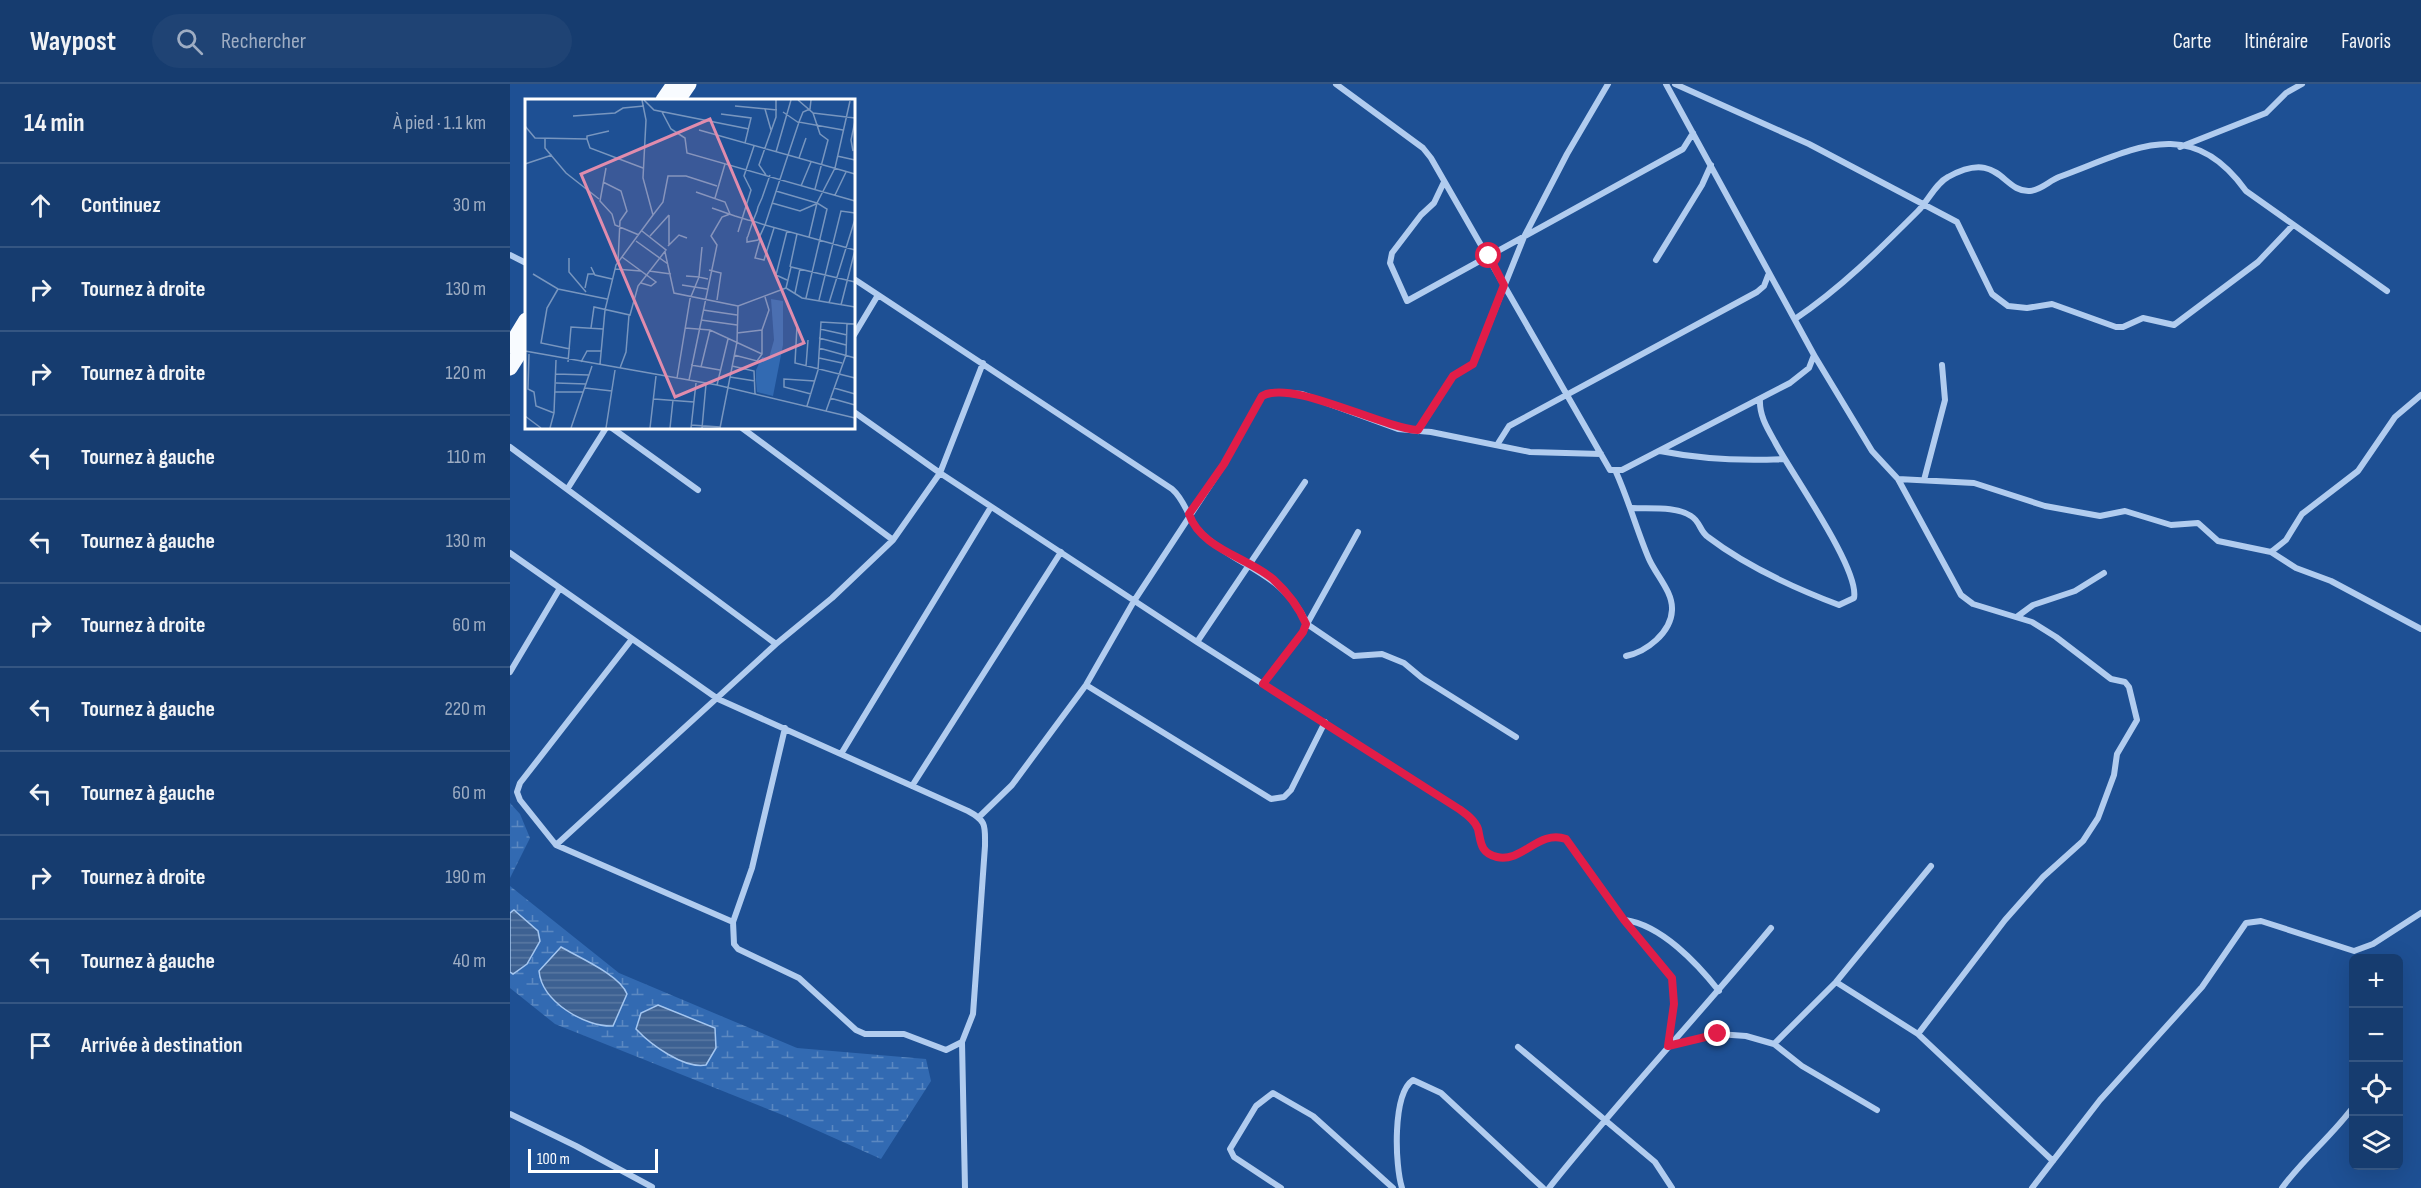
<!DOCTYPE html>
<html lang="fr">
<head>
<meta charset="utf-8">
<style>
  body { margin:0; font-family:"Sofia Sans Condensed",sans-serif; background:#1f4374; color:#f1f3f6 }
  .controls { position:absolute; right:18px; bottom:18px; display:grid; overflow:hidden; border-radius:9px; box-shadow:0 6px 24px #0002 }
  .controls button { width:54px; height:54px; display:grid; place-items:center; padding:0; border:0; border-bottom:2px solid #355682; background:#163c6f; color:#f1f3f6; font:30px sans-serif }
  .scale { position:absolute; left:18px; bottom:15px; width:130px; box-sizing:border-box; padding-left:6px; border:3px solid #fff; border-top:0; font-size:16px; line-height:21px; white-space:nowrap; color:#fff; -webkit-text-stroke:4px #1e5094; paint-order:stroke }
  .stop { position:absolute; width:18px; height:18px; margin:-14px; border:4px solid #e11d48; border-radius:50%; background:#fff }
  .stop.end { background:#e11d48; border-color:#fff; box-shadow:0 2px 6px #0008 }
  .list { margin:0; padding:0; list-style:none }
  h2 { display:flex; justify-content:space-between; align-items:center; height:78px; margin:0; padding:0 24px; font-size:26px }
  h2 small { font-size:20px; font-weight:400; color:#9eadc3 }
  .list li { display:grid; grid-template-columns:39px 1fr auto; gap:18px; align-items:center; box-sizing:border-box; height:84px; padding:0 24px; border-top:2px solid #355682 }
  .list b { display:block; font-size:22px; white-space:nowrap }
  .list em { font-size:20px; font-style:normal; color:#9eadc3 }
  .icon { flex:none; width:33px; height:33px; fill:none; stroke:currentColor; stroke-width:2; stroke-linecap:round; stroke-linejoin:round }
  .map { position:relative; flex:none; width:1911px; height:1104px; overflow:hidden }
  header { display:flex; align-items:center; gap:36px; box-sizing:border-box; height:84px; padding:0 30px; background:#163c6f; border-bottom:2px solid #355682 }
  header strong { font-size:28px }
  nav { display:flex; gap:33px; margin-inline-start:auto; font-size:21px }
  .search { width:420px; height:54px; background:#1f4374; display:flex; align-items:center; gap:15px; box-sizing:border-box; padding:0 21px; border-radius:33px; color:#9eadc3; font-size:22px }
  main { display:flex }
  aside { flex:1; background:#163c6f }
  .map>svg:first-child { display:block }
</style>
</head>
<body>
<header>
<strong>Waypost</strong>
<div class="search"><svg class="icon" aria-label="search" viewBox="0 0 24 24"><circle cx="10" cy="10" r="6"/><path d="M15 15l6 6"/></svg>Rechercher</div>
<nav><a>Carte</a><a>Itinéraire</a><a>Favoris</a></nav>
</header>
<main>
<aside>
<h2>14 min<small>À pied · 1.1 km</small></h2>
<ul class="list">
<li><svg class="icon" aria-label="ahead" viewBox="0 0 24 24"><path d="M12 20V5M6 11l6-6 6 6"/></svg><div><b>Continuez</b></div><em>30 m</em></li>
<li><svg class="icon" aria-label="right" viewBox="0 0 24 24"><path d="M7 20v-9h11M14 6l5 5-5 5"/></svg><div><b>Tournez à droite</b></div><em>130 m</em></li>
<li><svg class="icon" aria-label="right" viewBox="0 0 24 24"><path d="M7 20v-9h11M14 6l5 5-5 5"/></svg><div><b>Tournez à droite</b></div><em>120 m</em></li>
<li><svg class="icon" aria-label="left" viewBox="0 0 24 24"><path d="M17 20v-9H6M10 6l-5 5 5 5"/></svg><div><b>Tournez à gauche</b></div><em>110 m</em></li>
<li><svg class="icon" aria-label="left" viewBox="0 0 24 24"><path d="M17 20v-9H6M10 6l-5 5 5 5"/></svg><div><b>Tournez à gauche</b></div><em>130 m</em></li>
<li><svg class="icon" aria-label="right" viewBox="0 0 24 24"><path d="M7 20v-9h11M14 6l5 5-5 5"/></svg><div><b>Tournez à droite</b></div><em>60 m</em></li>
<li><svg class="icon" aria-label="left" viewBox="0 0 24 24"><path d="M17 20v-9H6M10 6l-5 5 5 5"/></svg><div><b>Tournez à gauche</b></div><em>220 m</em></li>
<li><svg class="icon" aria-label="left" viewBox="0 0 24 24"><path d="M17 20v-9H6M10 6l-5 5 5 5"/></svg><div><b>Tournez à gauche</b></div><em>60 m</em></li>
<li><svg class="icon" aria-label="right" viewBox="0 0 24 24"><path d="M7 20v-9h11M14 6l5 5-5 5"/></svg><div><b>Tournez à droite</b></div><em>190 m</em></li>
<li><svg class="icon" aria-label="left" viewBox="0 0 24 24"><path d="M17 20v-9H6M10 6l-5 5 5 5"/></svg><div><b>Tournez à gauche</b></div><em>40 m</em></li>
<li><svg class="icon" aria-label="arrive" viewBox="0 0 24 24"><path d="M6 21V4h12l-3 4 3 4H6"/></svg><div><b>Arrivée à destination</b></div></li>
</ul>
</aside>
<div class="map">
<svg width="1911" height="1104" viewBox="0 0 1911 1104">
  <defs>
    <pattern id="wetland-marsh" width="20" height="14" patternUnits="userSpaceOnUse" patternTransform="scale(1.5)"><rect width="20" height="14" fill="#326ab2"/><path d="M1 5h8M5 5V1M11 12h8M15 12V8" fill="none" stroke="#5b88c1"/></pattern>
    <pattern id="water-rules" width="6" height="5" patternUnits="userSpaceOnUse" patternTransform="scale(1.5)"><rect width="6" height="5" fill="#3d6192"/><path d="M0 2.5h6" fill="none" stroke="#5a79a2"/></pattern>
  </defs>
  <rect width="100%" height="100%" fill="#1e5094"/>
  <path fill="url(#wetland-marsh)" d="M 0,719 L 10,730 L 20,754 L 0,794 Z
    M 0,802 L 109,889 L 287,964 L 416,975 L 421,997 L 371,1075 L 275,1032 L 45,940 L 0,904 Z"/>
  <path fill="url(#water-rules)" stroke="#a4c6f0" stroke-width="1.5" d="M 4,826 L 28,847 L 30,857 L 17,880 L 3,890 L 0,888 L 0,829 Z
    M 51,863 C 68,873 110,891 117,910 L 103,942 C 75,943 32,918 29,887 Z
    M 148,921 L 205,944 L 206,964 L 196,981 C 174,985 141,961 126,945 L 131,929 Z"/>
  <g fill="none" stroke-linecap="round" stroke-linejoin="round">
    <path stroke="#b1ccef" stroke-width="6" d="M 826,0 L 913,64 L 921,74 L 1100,386 L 1112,386 L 1280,299 L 1299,284 L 1304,271
      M 1156,0 L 1304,271 L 1362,367 L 1388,395 L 1464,399 L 1535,422 L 1590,432 L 1615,427 L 1661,441 L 1688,439 L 1708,457 L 1761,468 L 1786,484 L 1821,497 L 1911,545
      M 1165,0 L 1299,60 L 1447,138 L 1482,210 L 1498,222 L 1517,224 L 1542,220 L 1606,243 L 1613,243 L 1633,234 L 1664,241 L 1748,178 L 1783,141
      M 1670,63 L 1756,29 L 1776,9 L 1792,0
      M 934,98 L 924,119 L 911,131 L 882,169 L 880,179 L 897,217 L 1173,65 L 1183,49
      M 0,171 L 16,179
      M 1146,176 L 1192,101 L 1201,81
      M 344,195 L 662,405 C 677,418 678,437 692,450 C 729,484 774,489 797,540 L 793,548 L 753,600
      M 1285,235 C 1331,204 1369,166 1408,127 C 1418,117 1426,99 1438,93 C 1490,64 1492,109 1520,107 C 1531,106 1539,97 1549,93 C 1621,67 1679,28 1736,107 L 1877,207
      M 344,251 L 368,211
      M 344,328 L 430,389 L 687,558 L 949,725 C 956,730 965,736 968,745 C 971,758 970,769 987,773 C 1012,779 1029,745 1056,755 L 1114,836 L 1162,894 L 1164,919 L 1158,962 L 1208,950 L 1236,952 L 1264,960 L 1326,898 L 1421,782
      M 102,344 L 188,406
      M 232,344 L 383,456
      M 908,347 L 943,292 L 963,280 L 1014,153 L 1057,70 L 1098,0
      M 987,361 L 999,342 L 1247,208 L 1254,202 L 1259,189
      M 0,363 L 266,560
      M 1150,367 C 1190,375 1233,377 1274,375
      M 1106,388 C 1119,417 1127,447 1139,475 C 1146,491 1163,508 1162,526 C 1161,549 1136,568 1116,572
      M 1388,395 L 1451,511 L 1463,520 L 1522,538 L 1546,553 L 1601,595 L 1615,598 L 1619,603 L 1627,636 L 1607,670 L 1604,691 L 1588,734 L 1573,757 L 1533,793 L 1495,836 L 1408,950
      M 1414,396 L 1435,316 L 1432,281
      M 58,404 L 96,344
      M 1122,424 C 1140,425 1166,422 1181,432 C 1190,437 1190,448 1198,453 C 1236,482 1284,504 1329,521 L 1344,514 C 1350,485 1281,389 1265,358 C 1257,344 1249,331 1250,315
      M 848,448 L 797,540 L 844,572 L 872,570 L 894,579 L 912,594 L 1006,653
      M 1761,468 L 1776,456 L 1792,430 L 1848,387 L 1885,333 L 1911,311
      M 0,469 L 208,615 L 458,727 C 477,737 475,742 475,762 L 463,930 L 452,958 L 436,966 L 394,950 L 355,950 L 346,946 L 289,894 L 228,865 L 224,860 L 223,838 L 242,784 L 275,644
      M 1508,532 L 1523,521 L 1565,507 L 1594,489
      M 122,555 L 10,699 L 7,708 L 10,716 L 46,761 L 223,838
      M 687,558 L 795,398
      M 0,588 L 50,504
      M 576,601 L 761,715 L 774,713 L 781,706 L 815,638
      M 331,670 L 481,423
      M 402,702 L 551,468
      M 469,733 L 502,701 L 576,601 L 624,517 L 714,380 L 752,312 L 764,308 L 792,310 L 888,345 L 921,348 L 1020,368 L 1091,370
      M 46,761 L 266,560 L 322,514 L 383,456 L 430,389 L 473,279
      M 1115,836 C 1151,841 1187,879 1209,907
      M 1326,898 L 1408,950 L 1543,1077
      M 452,958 L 455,1104
      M 1264,960 L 1292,982 L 1367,1026
      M 1008,963 L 1145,1078 L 1162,1104
      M 0,1030 L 66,1062 L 142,1103
      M 771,1104 L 724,1073 L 720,1065 L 746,1022 L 763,1009 L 803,1032 L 883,1104
      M 892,1104 C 885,1082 882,1010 903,996 L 931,1009 L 1033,1104
      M 1039,1104 C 1110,1015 1188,932 1261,844
      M 1522,1104 L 1590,1016 L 1692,903 L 1736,839 L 1751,837 L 1844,867 L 1863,860 L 1911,829
      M 1772,1104 C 1794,1074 1822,1052 1844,1022"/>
    <path stroke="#f8fbff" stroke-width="15" d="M 153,16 L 164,0
      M 168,16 L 179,0
      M 0,262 L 16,236
      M 0,284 L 16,259"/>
  </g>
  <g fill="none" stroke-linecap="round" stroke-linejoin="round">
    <path stroke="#e11d48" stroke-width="8" d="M 979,172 L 994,201 L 963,280 L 943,292 L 908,346 C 869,343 782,295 752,312 L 714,380 L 679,430 C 691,465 737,473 763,495 C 776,507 789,523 796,540 L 793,548 L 753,600 L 949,725 C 956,730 965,736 968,745 C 971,758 970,769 987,773 C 1012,779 1029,745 1056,755 L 1114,836 L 1162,894 L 1164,920 L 1158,962 L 1208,950"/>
  </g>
  <g transform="translate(15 15)">
    <rect width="330" height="330" fill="#1e5094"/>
    <path d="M 246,200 L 258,202 L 258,246 L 248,297 L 232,293 L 231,282 L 231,271 L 237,258 L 244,259 L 249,241 Z" fill="#326ab2"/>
    <path fill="none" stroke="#7896bf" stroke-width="1.5" d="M 119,1 L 129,11 L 224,30M 273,1 L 288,14 L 295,35 L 303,41 L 290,90M 210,7 L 252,11M 240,10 L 246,31M 137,13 L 146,30 L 160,39 L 162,54 L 330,102M 258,13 L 274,24M 288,14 L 330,19M 196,15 L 226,19 L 220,44M 48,17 L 90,14 L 98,9 L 119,7M 274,23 L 278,13 L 285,10 L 286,1M 0,27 L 10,39 L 62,40 L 65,49 L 118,69M 174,31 L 263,56 L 240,126 L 330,151M 318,31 L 274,23 L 263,56 L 330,75M 20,40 L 20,49 L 41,74 L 74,100M 62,40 L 62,37 L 84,32M 328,52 L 326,41 L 330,22M 251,53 L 266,1M 312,57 L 330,61M 274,59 L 281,39M 0,65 L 27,56M 81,69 L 75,102 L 87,115 L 90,126 L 114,136M 241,76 L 234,66 L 251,18 L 251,1M 78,83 L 96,92 L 102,112 L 95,122 L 93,163M 276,87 L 286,63M 251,92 L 292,104 L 284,138M 310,96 L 321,73M 190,99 L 200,65M 247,104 L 275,112 L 291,105M 187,109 L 210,117 L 223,121 L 228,122 L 240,126 L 233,141 L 222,143 L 222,139 L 223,137 L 228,122 L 232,112 L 233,108 L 237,99 L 245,76M 128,116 L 138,103 L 143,77 L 161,77 L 192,87M 144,116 L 144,146M 213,133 L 226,91 L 219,77 L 229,47M 125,137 L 144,116M 235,141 L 230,159 L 239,161 L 249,129M 111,142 L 143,165M 143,147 L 154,136 L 162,139M 140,153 L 149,194 L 213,207M 97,158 L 131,183 L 126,187 L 116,184M 44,159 L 44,173 L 61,193M 66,168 L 70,176 L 87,180M 265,168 L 272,135M 90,170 L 116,172M 184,171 L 196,174 L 192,201M 124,172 L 146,175M 8,175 L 33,190 L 82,200M 161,177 L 174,178 L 177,148M 262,181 L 251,176 L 262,132M 157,186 L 182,190M 60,189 L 63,175 L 69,175M 261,189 L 266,168 L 330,183M 261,189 L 277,199 L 330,208M 33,190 L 22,209 L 16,244 L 45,250M 270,194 L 275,170M 281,199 L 302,110 L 292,104 L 310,69 L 325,2M 294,201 L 316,112 L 330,114M 304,204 L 330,120M 316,206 L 330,151M 178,211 L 212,216M 176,221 L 212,226M 272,227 L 270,264 L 330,279M 66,229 L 69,208 L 105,216 L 113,187 L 141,151 L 117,132M 160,229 L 185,231 L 237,255M 295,230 L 322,236M 212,234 L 237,231M 294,239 L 321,246M 294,249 L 330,259M 0,252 L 192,286 L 330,319M 4,255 L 3,290 L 9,293 L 11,307 L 29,314M 209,256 L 232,262 L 237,255 L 237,231 L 244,211 L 240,198M 294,259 L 317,264M 43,263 L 46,228 L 78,230M 56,263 L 62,252 L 76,252M 75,265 L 80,211 L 91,166 L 128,116 L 118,79 L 121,21 L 117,1M 166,266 L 195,271M 207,267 L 229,272 L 230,295M 281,267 L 283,241M 176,268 L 185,231M 95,269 L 101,253 L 104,216M 31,275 L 64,276M 205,278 L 230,282M 152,279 L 165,200 L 174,178 L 183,180M 164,281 L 192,146 L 186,137 L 197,118 L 205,115 L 200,103 L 171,93M 31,284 L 61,285M 192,286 L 203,240M 60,289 L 87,292M 309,289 L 330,295M 30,293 L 58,293M 286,295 L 259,288 L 259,280 L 290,282M 305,299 L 330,306M 129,300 L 169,303M 282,307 L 293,271 L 296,223 L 330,225M 301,312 L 321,256 L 322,224M 0,317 L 16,329M 166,326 L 195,328M 25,329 L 29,314 L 31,261M 46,329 L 67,267M 81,329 L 90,271M 125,329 L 131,277M 145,329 L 148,301M 166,329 L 171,284M 177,329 L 181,285M 195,329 L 212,243 L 213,207 L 261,189"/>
    <path fill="#e08cad" fill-opacity="0.15" stroke="#e08cad" stroke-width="3" d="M 185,20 L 279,244 L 150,298 L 56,75 Z"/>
    <rect width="330" height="330" fill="none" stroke="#fff" stroke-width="3"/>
  </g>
</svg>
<div class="controls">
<button>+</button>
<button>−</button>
<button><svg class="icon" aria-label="locate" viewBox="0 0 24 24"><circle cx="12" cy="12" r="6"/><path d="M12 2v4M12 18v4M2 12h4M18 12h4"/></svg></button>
<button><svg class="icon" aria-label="layers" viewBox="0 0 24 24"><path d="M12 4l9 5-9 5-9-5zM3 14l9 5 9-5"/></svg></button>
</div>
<div class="scale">100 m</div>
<div class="stop" style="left:979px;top:172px"></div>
<div class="stop end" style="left:1208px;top:950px"></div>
</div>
</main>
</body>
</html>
